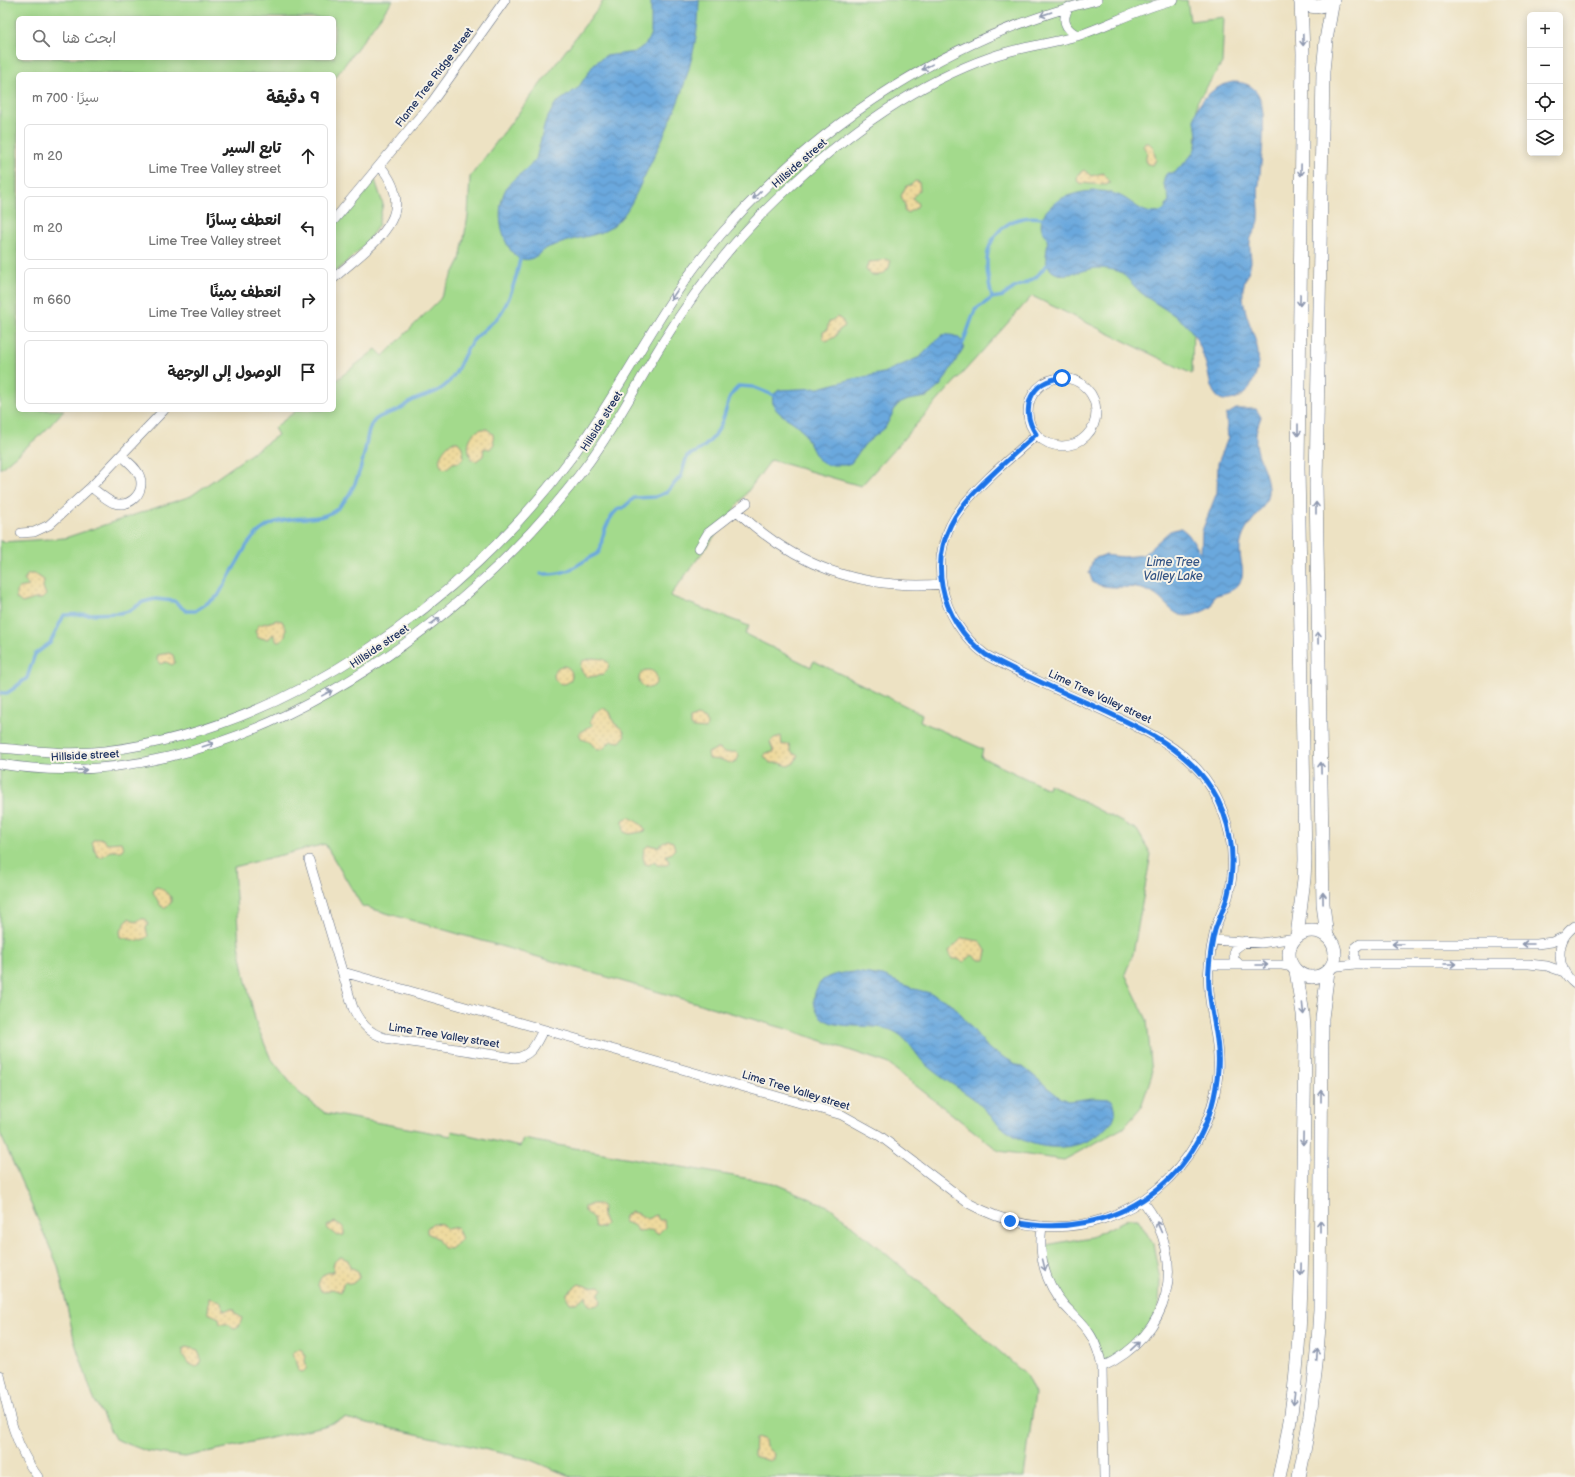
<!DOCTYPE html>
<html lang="ar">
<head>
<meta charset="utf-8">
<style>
  body { margin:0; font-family:"Balsamiq Sans","Playpen Sans Arabic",sans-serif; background:#f6f6f6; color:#222; direction:rtl }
  .controls { position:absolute; right:12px; top:12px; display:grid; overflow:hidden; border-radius:6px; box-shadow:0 2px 10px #0003 }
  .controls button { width:36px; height:36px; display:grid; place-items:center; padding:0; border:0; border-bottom:1px solid #e0e0e0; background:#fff; color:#222; font:20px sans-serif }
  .stop { position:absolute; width:12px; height:12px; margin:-9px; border:3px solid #1a73e8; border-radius:50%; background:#fff }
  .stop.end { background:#1a73e8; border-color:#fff; box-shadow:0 1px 4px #0008 }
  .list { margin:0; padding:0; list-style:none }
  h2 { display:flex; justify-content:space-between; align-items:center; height:52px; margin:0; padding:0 16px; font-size:17px }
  h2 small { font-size:13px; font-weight:400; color:#767676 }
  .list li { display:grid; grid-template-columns:26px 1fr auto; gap:12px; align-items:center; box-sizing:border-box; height:64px; margin:0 8px 8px; padding:0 8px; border:1px solid #e0e0e0; border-radius:6px }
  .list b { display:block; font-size:15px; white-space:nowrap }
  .list p { margin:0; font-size:13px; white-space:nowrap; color:#767676 }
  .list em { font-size:13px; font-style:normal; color:#767676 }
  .icon { flex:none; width:22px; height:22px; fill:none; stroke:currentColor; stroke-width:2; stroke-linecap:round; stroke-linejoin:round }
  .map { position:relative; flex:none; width:1575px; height:1477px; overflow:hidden; direction:ltr }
  .search { position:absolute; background:#fff; box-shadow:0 2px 10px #0003; left:16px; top:16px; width:320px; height:44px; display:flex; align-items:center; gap:10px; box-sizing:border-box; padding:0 14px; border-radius:6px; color:#767676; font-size:15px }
  .panel { position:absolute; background:#fff; box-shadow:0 2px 10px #0003; left:16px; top:72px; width:320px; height:340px; border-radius:6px; direction:rtl }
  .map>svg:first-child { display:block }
</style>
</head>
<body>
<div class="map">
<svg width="1575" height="1477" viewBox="0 0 1575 1477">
  <defs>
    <pattern id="sand-dots" width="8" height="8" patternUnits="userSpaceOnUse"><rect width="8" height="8" fill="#eeda9e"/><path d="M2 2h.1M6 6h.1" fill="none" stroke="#ccbb8a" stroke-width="1.8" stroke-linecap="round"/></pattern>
    <pattern id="water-waves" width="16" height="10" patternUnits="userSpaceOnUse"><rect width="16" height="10" fill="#6ba8dd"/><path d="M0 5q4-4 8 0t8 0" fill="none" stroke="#5789b6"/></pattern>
  </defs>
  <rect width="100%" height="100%" fill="#f7f3e8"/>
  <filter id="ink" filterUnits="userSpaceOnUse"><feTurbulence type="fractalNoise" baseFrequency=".025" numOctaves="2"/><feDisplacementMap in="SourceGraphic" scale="8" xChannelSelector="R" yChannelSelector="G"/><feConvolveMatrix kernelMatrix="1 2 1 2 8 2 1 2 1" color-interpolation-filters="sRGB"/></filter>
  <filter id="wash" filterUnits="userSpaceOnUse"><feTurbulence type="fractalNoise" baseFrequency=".012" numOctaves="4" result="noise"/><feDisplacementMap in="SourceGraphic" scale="16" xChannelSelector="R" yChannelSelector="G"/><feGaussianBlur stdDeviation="0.9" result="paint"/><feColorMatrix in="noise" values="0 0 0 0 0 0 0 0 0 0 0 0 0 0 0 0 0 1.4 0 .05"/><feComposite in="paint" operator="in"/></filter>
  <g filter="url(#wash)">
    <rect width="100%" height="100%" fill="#ede2c3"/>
    <path fill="#a3da8c" stroke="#5f8475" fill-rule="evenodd" d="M 0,0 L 393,0 L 334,79 L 334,74 L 18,74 L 18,410 L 64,410 L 44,432 L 0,469 ZM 18,18 L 334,18 L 334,58 L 18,58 Z
      M 604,0 L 1187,0 L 1190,21 L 1224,17 L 1222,63 L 1197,102 L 1192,374 L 1032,296 L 861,486 L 771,460 L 670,596 L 749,626 L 745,634 L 811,667 L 814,661 L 922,714 L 920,721 L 983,749 L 981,757 L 1048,789 L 1049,784 L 1137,830 L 1151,854 L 1133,954 L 1125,974 L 1147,1020 L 1152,1074 L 1141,1107 L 1123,1128 L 1064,1160 L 999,1151 L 887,1063 L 790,1030 L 362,906 L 325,844 L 234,867 L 239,944 L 245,977 L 256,1023 L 270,1057 L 298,1092 L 325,1113 L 451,1136 L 452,1131 L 520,1147 L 523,1139 L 773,1183 L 830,1207 L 953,1310 L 1026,1375 L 1035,1394 L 1024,1477 L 572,1477 L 528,1459 L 345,1418 L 324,1426 L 185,1457 L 146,1451 L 115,1439 L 93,1397 L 75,1343 L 58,1266 L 0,1133 L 0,540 L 2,542 L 65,538 L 191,496 L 278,435 L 274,428 L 297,410 L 334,410 L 334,382 L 376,349 L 383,356 L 440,299 L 460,260 L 468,216 L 470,177 Z
      M 374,177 L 383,204 L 378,226 L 363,247 L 334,273 L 334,225 Z
      M 1128,1219 L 1138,1219 L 1153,1244 L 1160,1280 L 1159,1306 L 1145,1338 L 1102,1366 L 1090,1338 L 1052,1284 L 1046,1266 L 1046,1245 L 1091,1237 Z"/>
    <path fill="url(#sand-dots)" stroke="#84847e" d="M 1145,143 L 1149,143 L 1153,147 L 1156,160 L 1153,165 L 1147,164 L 1145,161 L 1147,152 L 1143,146 Z
      M 1084,170 L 1091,176 L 1103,173 L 1110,183 L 1106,185 L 1079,183 L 1077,180 L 1078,174 Z
      M 915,181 L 919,182 L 920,190 L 912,198 L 917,202 L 918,205 L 916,208 L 907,213 L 904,211 L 905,205 L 901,196 L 906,186 L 911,185 Z
      M 885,259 L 890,261 C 891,273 878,278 869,274 L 866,269 L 869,262 L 880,261 Z
      M 837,317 L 842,320 L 845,326 L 838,331 L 835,337 L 826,341 L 823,338 L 823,332 L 827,330 L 829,322 Z
      M 482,429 L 487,429 L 493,434 L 494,444 L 490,449 L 484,448 L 483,456 L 476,461 L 472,460 C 465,448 468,433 482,429 Z
      M 452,442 L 458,442 L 462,447 L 464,457 L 460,462 L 453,463 L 447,468 L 444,469 C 433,461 445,447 452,442 Z
      M 28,574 L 35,574 L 44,580 L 43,587 L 46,595 L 42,599 L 35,599 L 22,603 L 16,598 L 16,592 L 19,588 L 29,586 L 24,580 Z
      M 277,620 L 282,621 L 286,629 C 286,635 284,642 277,642 L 273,634 L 269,639 L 258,638 L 255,631 L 259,625 Z
      M 169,653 L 173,655 L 175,663 L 172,665 L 166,662 L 160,664 L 157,660 L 158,655 Z
      M 593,658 L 603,659 L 609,663 L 608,669 L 603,675 L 588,677 C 581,674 579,667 582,661 Z
      M554 675a9 9 0 1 1 18 0a9 9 0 1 1-18 0Z
      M639 679a9 9 0 1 1 18 0a9 9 0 1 1-18 0Z
      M 603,708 L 610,712 L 614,723 L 623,730 L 625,736 L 620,742 L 611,741 L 603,749 L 597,750 L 590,742 L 582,739 L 579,734 L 586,728 L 592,726 L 593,725 L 590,722 C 593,715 597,710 603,708 Z
      M 697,716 L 706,719 L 707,724 L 706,729 L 694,728 L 690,726 L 690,719 Z
      M 781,736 L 782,745 L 789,744 L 791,752 L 798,756 L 794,763 L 788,766 L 780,763 L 770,763 L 764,756 L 766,753 L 774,752 L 770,742 L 774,738 Z
      M 716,749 L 720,749 L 724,753 L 736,752 L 739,756 L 736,762 L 732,764 L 722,760 L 709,759 L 708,753 Z
      M 629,817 L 642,825 L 646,831 L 630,834 L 624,832 L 623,820 Z
      M 101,838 L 107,843 L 121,842 L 124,847 L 121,851 L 110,851 L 102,857 L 97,856 L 92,842 L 93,840 Z
      M 667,840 L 673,842 L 675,849 L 670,854 L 666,855 L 669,862 L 667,865 L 657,865 L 655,861 L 649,865 L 645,864 L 643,857 L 644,849 L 649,845 L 658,847 Z
      M 156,887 L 161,888 L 171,897 L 171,903 L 164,908 L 160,905 C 158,900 154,896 153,891 Z
      M 129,918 L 136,922 L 140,919 L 146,919 L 148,925 L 146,928 L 148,936 C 142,944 130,939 121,937 L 120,931 Z
      M 962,938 L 980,941 L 987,952 L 985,960 L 980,960 L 972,955 L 964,962 L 957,959 L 952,959 L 949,951 Z
      M 592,1204 L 599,1204 L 603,1207 L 602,1216 L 606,1224 L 602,1228 L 595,1227 L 593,1218 L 584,1210 L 584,1207 Z
      M 631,1212 L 639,1214 L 647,1219 L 656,1215 L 659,1220 L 664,1220 L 665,1227 L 658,1234 L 651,1230 L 638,1231 L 633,1225 L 624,1222 L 625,1216 Z
      M 335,1222 L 344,1227 L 344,1235 L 337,1236 L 328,1229 L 327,1226 Z
      M 433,1223 L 442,1224 L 447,1229 L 457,1227 L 462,1239 L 451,1249 L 443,1248 L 437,1238 L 427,1233 L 427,1228 Z
      M 341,1257 L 348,1260 L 350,1267 L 358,1271 L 359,1278 L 352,1284 L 344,1282 L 341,1292 L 332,1289 L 324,1292 L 321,1291 L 318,1285 C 320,1277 324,1272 333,1272 C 333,1265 333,1260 341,1257 Z
      M 579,1284 L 589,1287 L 600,1286 L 602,1289 L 599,1293 L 601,1302 C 597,1306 593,1307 588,1304 L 586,1296 L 576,1303 L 570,1303 L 567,1298 L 567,1293 Z
      M 209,1298 L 220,1301 L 224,1311 L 229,1309 L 234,1309 L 235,1313 L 242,1318 L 239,1327 L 234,1328 L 227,1324 L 220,1324 L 219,1318 L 208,1313 Z
      M 186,1347 L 198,1350 L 201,1359 L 199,1365 L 196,1367 L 188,1363 L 183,1355 L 183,1349 Z
      M 299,1349 L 302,1350 L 306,1356 L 305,1361 L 307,1368 L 303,1372 L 298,1371 L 293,1352 Z
      M 760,1438 L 765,1440 L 766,1447 L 774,1454 L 773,1459 L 770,1461 L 754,1456 L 755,1439 Z"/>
    <path fill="url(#water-waves)" stroke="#436c9e" d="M 651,0 L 699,0 C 699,62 672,120 645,175 C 636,193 628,216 610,228 C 596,237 575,237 559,244 C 555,245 551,246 547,248 C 537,255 531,263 518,258 C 499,243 494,204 509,184 C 517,175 529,169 536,159 L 545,123 L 555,104 L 578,88 L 594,64 L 605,56 L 635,52 L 646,44 L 651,33 Z
      M 1233,82 C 1243,82 1254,85 1259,96 C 1268,116 1261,161 1259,184 C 1257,196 1260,208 1259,220 C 1258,228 1251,234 1250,242 C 1249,248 1251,255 1251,262 C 1250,271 1244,279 1243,289 C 1241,324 1270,345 1253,381 C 1249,389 1245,395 1237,398 C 1229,401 1220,402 1215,394 C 1210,387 1209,377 1207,368 C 1202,351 1197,334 1183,322 C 1169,310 1151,302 1138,290 C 1131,283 1125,274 1117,271 C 1111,269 1103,268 1097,268 C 1082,269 1054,285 1047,263 C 1044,255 1049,247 1047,239 C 1044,231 1046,239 1043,232 C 1037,219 1047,209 1056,202 C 1062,197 1071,195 1078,193 C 1092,190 1105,190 1118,195 C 1134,201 1145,220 1164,210 L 1169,200 C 1168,190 1159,183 1167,173 L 1175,173 L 1177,170 C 1184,163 1193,156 1196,146 C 1199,137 1195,128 1195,118 C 1197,100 1216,85 1233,82 Z
      M 942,335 C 952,334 962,336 964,347 L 941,385 L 927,397 L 908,400 L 897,405 L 885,428 L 865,444 L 851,463 L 845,465 L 829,465 L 822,463 C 811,453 809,436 798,426 C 788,417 769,412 773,395 L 779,390 L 819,388 L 849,380 L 883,373 L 920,357 Z
      M 1236,409 L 1256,409 L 1261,417 C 1259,423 1256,429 1256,435 C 1254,454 1267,469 1268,488 C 1270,512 1242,520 1240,549 C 1239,561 1247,573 1239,584 C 1233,592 1223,593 1214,596 L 1211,607 C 1169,632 1173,597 1142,589 C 1125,585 1111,590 1093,583 L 1089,572 L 1093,559 L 1104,555 L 1124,557 L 1143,555 L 1170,531 L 1181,528 L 1188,534 L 1201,553 L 1202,531 L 1217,492 L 1218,463 L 1228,438 L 1226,415 Z
      M 855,972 L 883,976 L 914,989 L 930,993 L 952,1004 L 989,1049 L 1027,1070 L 1059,1097 L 1069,1101 L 1092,1098 L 1111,1099 C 1120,1111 1114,1123 1102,1132 C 1075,1154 1034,1151 1007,1131 C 994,1122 986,1109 974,1099 C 958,1087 940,1078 925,1064 C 915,1054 909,1040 897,1033 C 874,1018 817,1039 814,1001 C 814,993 817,985 823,980 C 833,973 844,973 855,972 Z"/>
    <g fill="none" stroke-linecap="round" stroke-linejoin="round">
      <path stroke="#6ba8dd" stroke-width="3.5" d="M 992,298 L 1003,296 L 1014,288 L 1024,284 L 1036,277 L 1047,265
        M 963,343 L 975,310 L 992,298 C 990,287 987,276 987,265 C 986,233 1012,213 1042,218
        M 541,574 C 572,575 572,566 597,554 C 602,550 601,545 602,539 C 605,527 609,517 619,508 L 623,508 L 634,498 L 655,497 L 667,492 L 681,476 L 687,456 C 705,450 719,434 724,416 C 729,402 727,397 739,386 L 753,387 L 773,395
        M 0,693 L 7,693 L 13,689 L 27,678 L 35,654 L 50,643 L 64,615 L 120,613 L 129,611 L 143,602 L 155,599 L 174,601 L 186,611 L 195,611 L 218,596 L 247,545 C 278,501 314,531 339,507 C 354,493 361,470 365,450 C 367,441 367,429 374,421 C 379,415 389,414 396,411 C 402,409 407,403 414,400 C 422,396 431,395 439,390 C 457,380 460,359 471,343 C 478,334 489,326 497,318 C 509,305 517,276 520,259"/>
    </g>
  </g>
  <g filter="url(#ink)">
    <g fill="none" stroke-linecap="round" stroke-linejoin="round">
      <defs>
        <path id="street" d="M 1069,7 C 1061,19 1065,30 1078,35
          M 334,220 L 432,102 L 505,0
          M 334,278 C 369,246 423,216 380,166
          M1028 412a34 34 0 1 1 68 0a34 34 0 1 1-68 0Z
          M 91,487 C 98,492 106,500 114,503 C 130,508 145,493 140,477 C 138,469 128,462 122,456
          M 737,511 C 796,567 861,590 942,584
          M 21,533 L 34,532 L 49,525 L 91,487 L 164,410
          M 699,548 L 708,533 L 747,503
          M 0,748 C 35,751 69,755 104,751 C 287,730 464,602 571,458 C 625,385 662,301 723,232 C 820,121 953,35 1097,0
          M 0,764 C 223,802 463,633 589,462 C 617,424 638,382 663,342 C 695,290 733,241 777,199 C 838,140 911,85 991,57 C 1019,47 1049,44 1077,36 C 1110,25 1139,8 1174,0
          M 309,860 L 353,1008 C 360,1023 369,1033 385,1038 L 515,1058 C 532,1056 536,1043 543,1030
          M 1575,926 C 1554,940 1556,969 1575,984
          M 1213,940 L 1261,943 L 1296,938
          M 1355,964 L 1355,948 L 1360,944 L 1537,944 L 1552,942 L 1565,936
          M 1209,965 L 1282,965 L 1293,967
          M 1240,965 L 1234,959 L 1234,950 L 1245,941
          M 1330,967 L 1355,964 L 1529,964 L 1547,966 L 1564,972
          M 343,972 L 842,1115 L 880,1136 L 968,1203 C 990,1215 1014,1224 1040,1226 C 1128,1234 1205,1168 1217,1082 C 1223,1042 1205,1005 1209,966 C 1210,954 1212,942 1215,930 C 1218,919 1224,908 1228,897 C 1239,856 1229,811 1204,777 C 1179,745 1140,728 1104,711 C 1065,693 1024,676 986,655 C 939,620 924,555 962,507 C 982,481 1012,457 1036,435
          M 1042,1226 C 1038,1255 1045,1283 1064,1305 C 1085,1327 1096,1335 1102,1367 L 1104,1477
          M 1102,1367 C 1171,1335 1189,1261 1143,1201
          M 0,1375 C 8,1412 15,1447 38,1477"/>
        <path id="secondary" d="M 1300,0 C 1310,9 1322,9 1331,0
          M1289 954a23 23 0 1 1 46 0a23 23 0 1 1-46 0Z
          M 1297,936 L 1304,879 L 1305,860 L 1298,468 L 1303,54 L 1301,1
          M 1327,937 L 1323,904 L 1316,485 L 1323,71 L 1326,40 L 1333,0
          M 1279,1477 C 1299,1393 1301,1315 1302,1230 C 1303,1168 1304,1107 1305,1045 L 1303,1014 L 1296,971
          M 1299,1477 C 1311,1421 1317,1366 1320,1309 L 1322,1018 L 1328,971"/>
      </defs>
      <use href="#street" stroke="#646e81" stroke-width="10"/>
      <use href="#secondary" stroke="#646e81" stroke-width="14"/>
      <use href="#street" stroke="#fff" stroke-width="9"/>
      <use href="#secondary" stroke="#fff" stroke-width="13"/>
    </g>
    <defs><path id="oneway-shaft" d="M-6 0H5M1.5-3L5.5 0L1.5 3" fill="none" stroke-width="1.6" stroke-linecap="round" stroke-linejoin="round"/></defs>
    <g stroke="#8d97ae">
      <use href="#oneway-shaft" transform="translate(1046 14) rotate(161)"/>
      <use href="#oneway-shaft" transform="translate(1303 40) rotate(88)"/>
      <use href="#oneway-shaft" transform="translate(927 67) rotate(151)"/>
      <use href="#oneway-shaft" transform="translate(1301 170) rotate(91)"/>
      <use href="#oneway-shaft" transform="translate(757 195) rotate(135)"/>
      <use href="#oneway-shaft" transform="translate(674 295) rotate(124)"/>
      <use href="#oneway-shaft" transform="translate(1300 300) rotate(91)"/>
      <use href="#oneway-shaft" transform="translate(1298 430) rotate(90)"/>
      <use href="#oneway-shaft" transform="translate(1316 508) rotate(-90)"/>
      <use href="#oneway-shaft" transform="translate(435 621) rotate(-37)"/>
      <use href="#oneway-shaft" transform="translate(1318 638) rotate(-91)"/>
      <use href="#oneway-shaft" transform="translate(327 693) rotate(-29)"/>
      <use href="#oneway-shaft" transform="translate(208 745) rotate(-18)"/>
      <use href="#oneway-shaft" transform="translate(1321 768) rotate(-91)"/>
      <use href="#oneway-shaft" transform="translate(81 770) rotate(-2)"/>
      <use href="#oneway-shaft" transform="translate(1323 898) rotate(-91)"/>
      <use href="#oneway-shaft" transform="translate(1398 944) rotate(-180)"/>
      <use href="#oneway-shaft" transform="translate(1528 944) rotate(-180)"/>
      <use href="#oneway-shaft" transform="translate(1450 964)"/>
      <use href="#oneway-shaft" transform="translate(1262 965)"/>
      <use href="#oneway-shaft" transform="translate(1303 1009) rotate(84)"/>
      <use href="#oneway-shaft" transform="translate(1321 1096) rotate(-90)"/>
      <use href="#oneway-shaft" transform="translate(1303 1139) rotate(91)"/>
      <use href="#oneway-shaft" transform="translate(1320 1226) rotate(-90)"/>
      <use href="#oneway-shaft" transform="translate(1159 1227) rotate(-114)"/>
      <use href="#oneway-shaft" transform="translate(1044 1265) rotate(76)"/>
      <use href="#oneway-shaft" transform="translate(1301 1269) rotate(91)"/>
      <use href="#oneway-shaft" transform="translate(1135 1346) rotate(-43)"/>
      <use href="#oneway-shaft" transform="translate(1317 1355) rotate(-86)"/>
      <use href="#oneway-shaft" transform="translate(1294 1399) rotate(97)"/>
    </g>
  </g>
  <g fill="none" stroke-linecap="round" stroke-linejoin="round" filter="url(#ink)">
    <path stroke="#1a73e8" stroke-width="5" d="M 1010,1221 C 1114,1245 1211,1177 1218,1069 C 1221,1035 1206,1003 1209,968 C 1210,955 1212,942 1215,930 C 1219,918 1225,907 1228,894 C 1237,858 1231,819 1211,788 C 1185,747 1140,728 1098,708 C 1060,691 1022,675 986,655 C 939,620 924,555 962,507 C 982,481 1012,457 1036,434 C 1019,409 1031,380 1062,378"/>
  </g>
  <g text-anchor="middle" stroke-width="4" stroke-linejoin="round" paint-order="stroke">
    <g font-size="11" fill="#1b2f5e" stroke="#f7f3e8">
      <text transform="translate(434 77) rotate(-53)" y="4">Flame Tree Ridge street</text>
      <text transform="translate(799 163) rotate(-41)" y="4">Hillside street</text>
      <text transform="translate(601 421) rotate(-58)" y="4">Hillside street</text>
      <text transform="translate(379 646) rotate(-34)" y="4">Hillside street</text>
      <text transform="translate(1100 696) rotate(25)" y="4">Lime Tree Valley street</text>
      <text transform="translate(85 755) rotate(-3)" y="4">Hillside street</text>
      <text transform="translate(444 1035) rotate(9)" y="4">Lime Tree Valley street</text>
      <text transform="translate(796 1090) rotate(17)" y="4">Lime Tree Valley street</text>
    </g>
    <g font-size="12" font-style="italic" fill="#335384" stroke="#f7f3e8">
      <text x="1173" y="566">Lime Tree<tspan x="1173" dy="14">Valley Lake</tspan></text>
    </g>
  </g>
</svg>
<div class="controls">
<button>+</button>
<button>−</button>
<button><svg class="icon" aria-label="locate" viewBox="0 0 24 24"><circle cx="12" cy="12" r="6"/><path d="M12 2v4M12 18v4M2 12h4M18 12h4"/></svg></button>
<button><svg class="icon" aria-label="layers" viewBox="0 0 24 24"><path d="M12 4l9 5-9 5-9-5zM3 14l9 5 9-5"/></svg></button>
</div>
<div class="stop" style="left:1062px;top:378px"></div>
<div class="stop end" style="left:1010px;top:1221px"></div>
<div class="search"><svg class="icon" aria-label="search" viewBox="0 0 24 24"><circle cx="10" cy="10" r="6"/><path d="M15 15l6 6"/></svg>ابحث هنا</div>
<section class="panel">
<h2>9 دقيقة<small>سيرًا · 700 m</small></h2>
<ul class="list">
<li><svg class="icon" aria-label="ahead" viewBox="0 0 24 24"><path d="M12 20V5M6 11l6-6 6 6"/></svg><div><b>تابع السير</b><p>Lime Tree Valley street</p></div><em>20 m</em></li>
<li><svg class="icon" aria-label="left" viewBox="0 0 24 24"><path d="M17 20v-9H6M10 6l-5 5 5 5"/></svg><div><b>انعطف يسارًا</b><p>Lime Tree Valley street</p></div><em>20 m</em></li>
<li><svg class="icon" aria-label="right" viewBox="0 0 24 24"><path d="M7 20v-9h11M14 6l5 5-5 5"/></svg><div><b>انعطف يمينًا</b><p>Lime Tree Valley street</p></div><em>660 m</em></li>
<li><svg class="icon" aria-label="arrive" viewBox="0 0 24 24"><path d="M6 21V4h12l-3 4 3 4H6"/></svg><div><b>الوصول إلى الوجهة</b></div></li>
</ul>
</section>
</div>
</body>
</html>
